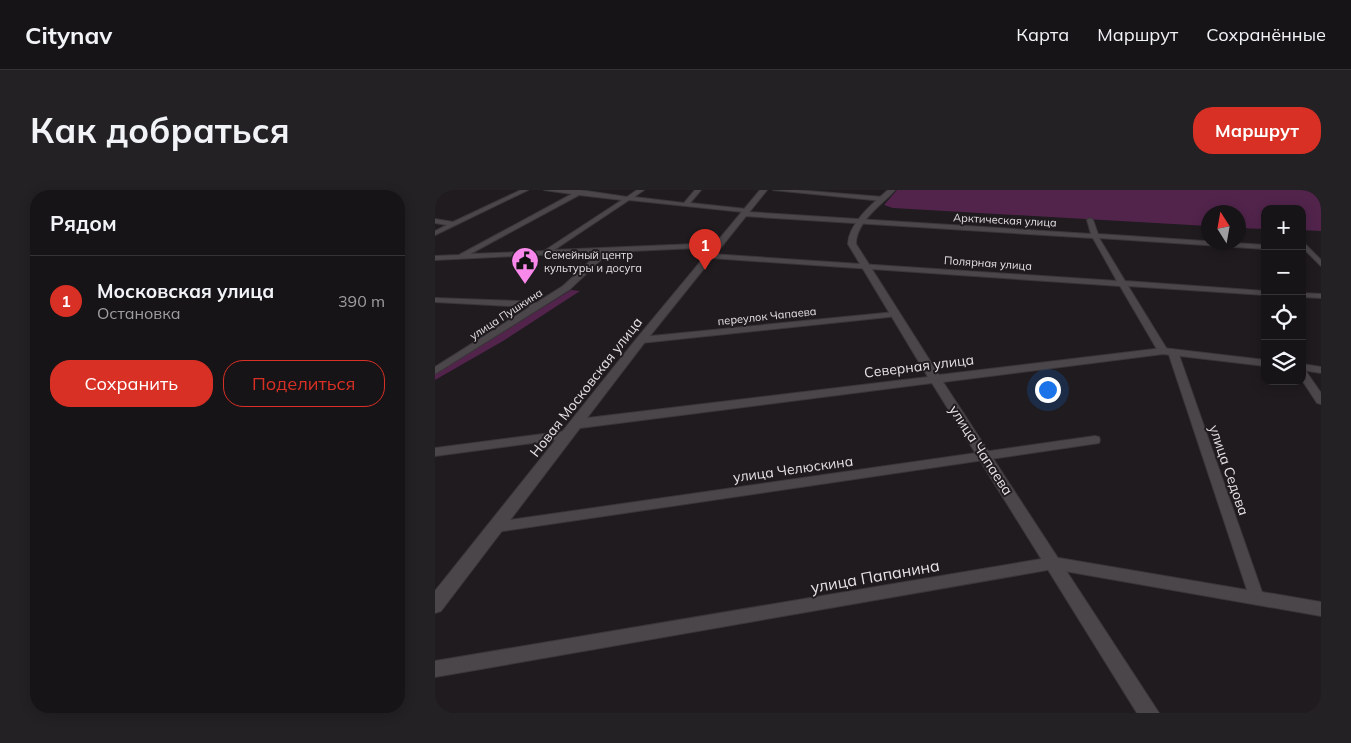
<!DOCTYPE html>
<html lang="ru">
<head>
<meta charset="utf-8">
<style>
  body { margin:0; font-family:Mulish,sans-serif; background:#242124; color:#f1f3f6 }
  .controls { position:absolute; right:15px; top:15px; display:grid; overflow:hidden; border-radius:10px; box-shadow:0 2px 12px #0003 }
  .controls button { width:45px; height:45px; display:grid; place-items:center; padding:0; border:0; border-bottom:1px solid #363336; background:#171417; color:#f1f3f6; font:25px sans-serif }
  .compass { position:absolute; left:766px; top:15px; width:45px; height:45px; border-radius:50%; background:#171417; box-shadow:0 2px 12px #0003; rotate:349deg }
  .you { position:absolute; left:612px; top:199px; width:18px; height:18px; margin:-12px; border:4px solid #fff; border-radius:50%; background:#1a73e8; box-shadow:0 0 0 8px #1a73e833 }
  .badge { display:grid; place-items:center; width:32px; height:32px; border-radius:50%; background:#d93025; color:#fff; font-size:16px; font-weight:700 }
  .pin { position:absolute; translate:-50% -41px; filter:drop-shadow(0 1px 2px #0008) }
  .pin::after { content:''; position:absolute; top:26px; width:18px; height:15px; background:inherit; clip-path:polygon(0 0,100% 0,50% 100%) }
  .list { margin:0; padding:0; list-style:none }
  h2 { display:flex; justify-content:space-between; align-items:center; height:65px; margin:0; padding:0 20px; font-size:21px }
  h2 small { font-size:16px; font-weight:400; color:#9e9ea1 }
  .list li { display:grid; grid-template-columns:32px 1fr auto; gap:15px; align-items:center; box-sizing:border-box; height:90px; padding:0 20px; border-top:1px solid #363336 }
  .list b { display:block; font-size:19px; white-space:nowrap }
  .list p { margin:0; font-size:16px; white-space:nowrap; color:#9e9ea1 }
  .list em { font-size:16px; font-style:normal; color:#9e9ea1 }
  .actions { display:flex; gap:10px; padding:15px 20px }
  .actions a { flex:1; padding:11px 0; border:1px solid #d93025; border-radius:20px; text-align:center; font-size:18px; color:#d93025 }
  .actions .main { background:#d93025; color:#fff }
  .icon { flex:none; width:28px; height:28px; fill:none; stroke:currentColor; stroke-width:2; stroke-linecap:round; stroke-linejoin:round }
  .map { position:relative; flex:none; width:886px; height:523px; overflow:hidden; border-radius:20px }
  header { display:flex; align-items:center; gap:30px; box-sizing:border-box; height:70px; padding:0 25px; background:#171417; border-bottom:1px solid #363336 }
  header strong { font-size:24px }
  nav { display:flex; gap:28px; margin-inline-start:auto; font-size:18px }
  .intro { display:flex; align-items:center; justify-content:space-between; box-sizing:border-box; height:120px; padding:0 30px }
  h1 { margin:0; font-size:35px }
  .button { padding:12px 22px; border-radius:20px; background:#d93025; color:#fff; font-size:18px; font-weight:700 }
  main { display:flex; gap:30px; padding:0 30px }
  aside { flex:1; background:#171417; border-radius:20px; box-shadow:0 2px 12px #0003 }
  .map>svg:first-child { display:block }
</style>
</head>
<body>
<header>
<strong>Citynav</strong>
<nav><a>Карта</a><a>Маршрут</a><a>Сохранённые</a></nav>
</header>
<div class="intro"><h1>Как добраться</h1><a class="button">Маршрут</a></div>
<main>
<aside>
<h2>Рядом<small></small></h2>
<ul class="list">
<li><span class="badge">1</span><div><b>Московская улица</b><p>Остановка</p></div><em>390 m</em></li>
</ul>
<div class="actions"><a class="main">Сохранить</a><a>Поделиться</a></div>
</aside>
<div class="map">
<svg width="886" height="523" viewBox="0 0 886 523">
  <rect width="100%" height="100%" fill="#1f1b1f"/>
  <path fill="#52244c" d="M 462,0 L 886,0 L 886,41 L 867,40 L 867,19 L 830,19 L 830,39 L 804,38 L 804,22 L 774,22 L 773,36 L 458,18 L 449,15 Z
    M 136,100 L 145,101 L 68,151 L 0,190 L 0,184 Z"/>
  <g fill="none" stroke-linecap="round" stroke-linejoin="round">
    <defs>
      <path id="minor" d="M 86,0 L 93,0 L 0,45 L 0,41 L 12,35 L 0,33 L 0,29 L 18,32 Z
        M 109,0 L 145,0 L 192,7 L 202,0 L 209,0 L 199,7 L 249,13 L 260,0 L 266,0 L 255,13 L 311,19 L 314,21 L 313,22 L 656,44 L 652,30 L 655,28 L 658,30 L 663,44 L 830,55 L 830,59 L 664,48 L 690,91 L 830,101 L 830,105 L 693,96 L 733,161 L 728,164 L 723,161 L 685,96 L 276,68 L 273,66 L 276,64 L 682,91 L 658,48 L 309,26 L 306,24 L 308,22 L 194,10 L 119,60 L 284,53 L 287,55 L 284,57 L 174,62 L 134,100 L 0,184 L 0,177 L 95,117 L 0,112 L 0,108 L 83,111 L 101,113 L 128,96 L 165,62 L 0,70 L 0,66 L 24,65 L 137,4 ZM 144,5 L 187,10 L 109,61 L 35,64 Z
        M 338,0 L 361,0 L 448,7 L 451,9 L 448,11 Z
        M 867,51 L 886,70 L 886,76 L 867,57 Z
        M 867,103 L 886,104 L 886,108 L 867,107 Z
        M 460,122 L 463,122 L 463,126 L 206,153 L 202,150 L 206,147 Z
        M 738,159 L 743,162 L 827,402 L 886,412 L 886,426 L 618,379 L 0,487 L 0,471 L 618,367 L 812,400 L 733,162 Z
        M 867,179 L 870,180 L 886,203 L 886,214 L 882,213 L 867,190 Z
        M 132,241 L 136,242 L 137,245 L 136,248 L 0,266 L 0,258 Z
        M 660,246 L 664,247 L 665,250 L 664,253 L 61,342 L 56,341 L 55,337 L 56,333 L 61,332 Z"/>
      <path id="tertiary" d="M 325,0 L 332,0 L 210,152 L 152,228 L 493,187 L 413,54 C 414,33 438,13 453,0 L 460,0 C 447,15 421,31 421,54 L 504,185 L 728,158 L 830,170 L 830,176 L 728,164 L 508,192 L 724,523 L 702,523 L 497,193 L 145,238 L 6,421 L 0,423 L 0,401 L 202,148 Z
        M 867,174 L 886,177 L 886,183 L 867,180 Z"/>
    </defs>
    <use href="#minor" stroke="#393639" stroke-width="2"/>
    <use href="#tertiary" stroke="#393639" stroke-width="2"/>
    <use href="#minor" fill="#4b464a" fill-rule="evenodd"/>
    <use href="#tertiary" fill="#4b464a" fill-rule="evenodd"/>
  </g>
  <defs>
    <symbol id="civic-pin" viewBox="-11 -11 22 30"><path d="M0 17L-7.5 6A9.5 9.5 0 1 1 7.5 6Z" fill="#f888ea" stroke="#1f1b1f"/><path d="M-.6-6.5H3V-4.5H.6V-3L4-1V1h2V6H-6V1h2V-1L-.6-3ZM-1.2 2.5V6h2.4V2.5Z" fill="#111"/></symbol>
  </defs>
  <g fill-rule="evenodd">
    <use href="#civic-pin" x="74" y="55" width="32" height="43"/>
  </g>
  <g text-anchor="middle" stroke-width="4" stroke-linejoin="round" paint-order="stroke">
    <g font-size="11" fill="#e5e2e5" stroke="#1f1b1f">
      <text transform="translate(570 30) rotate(3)" y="4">Арктическая улица</text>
      <text transform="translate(553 73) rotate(4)" y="4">Полярная улица</text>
      <text transform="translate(71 124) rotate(-33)" y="4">улица Пушкина</text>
      <text transform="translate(332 126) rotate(-6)" y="4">переулок Чапаева</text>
    </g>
    <g font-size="11" fill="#e5e2e5" stroke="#1f1b1f" text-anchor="start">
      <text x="109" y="69">Семейный центр<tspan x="109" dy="13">культуры и досуга</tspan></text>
    </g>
    <g font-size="14" fill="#e5e2e5" stroke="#1f1b1f">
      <text transform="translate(484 176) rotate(-7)" y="5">Северная улица</text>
      <text transform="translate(151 197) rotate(-52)" y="5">Новая Московская улица</text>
      <text transform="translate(546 260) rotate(57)" y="5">улица Чапаева</text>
      <text transform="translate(358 279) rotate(-8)" y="5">улица Челюскина</text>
      <text transform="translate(794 280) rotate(71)" y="5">улица Седова</text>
    </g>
    <g font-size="16" fill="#e5e2e5" stroke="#1f1b1f">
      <text transform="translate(440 386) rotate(-10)" y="6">улица Папанина</text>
    </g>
  </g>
</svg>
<div class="controls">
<button>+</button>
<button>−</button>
<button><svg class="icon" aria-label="locate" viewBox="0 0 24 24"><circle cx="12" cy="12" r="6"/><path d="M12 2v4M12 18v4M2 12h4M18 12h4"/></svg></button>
<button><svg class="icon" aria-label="layers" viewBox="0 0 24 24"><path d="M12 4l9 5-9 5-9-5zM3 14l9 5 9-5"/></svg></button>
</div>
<svg class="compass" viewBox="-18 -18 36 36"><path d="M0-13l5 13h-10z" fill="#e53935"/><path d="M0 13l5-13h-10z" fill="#9e9ea1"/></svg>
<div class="you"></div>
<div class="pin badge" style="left:270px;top:80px">1</div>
</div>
</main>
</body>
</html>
